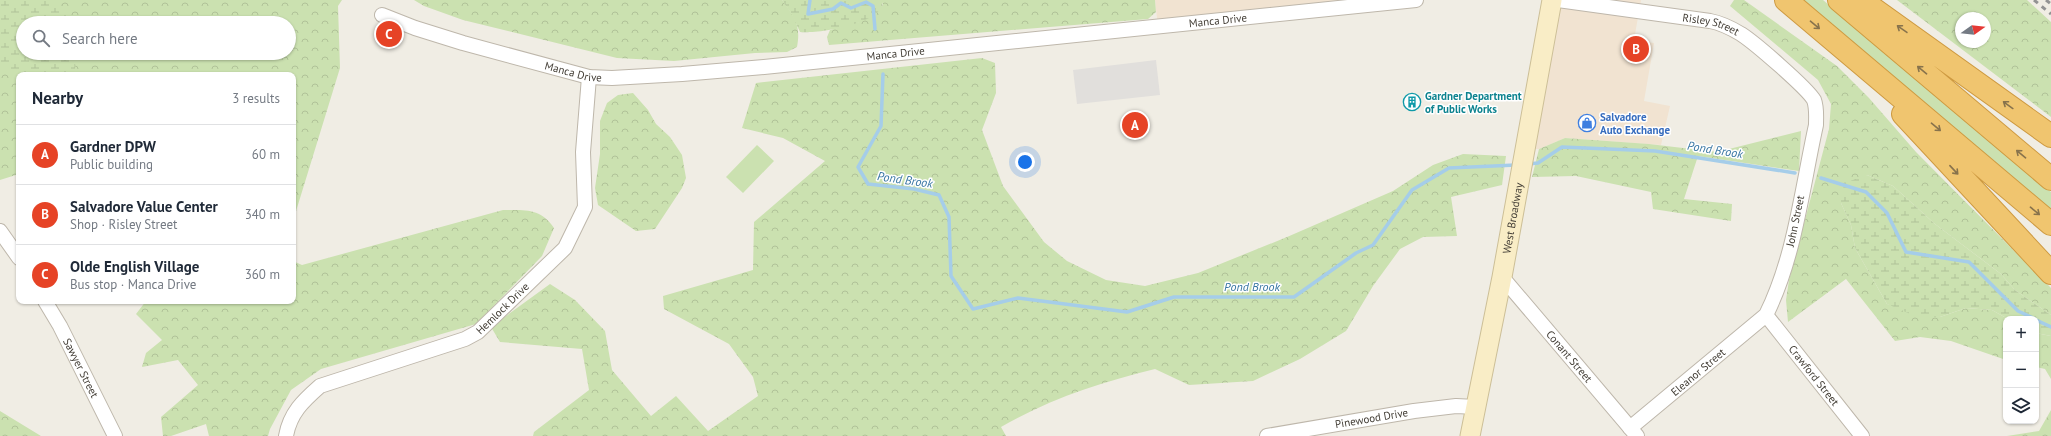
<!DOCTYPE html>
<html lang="en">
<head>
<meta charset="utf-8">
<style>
  body { margin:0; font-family:"PT Sans",sans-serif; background:#f2f2f3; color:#1f2937 }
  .controls { position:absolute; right:12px; bottom:12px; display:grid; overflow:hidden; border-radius:8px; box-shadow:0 1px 3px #0004 }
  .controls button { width:36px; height:36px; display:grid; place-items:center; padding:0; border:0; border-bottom:1px solid #e0e1e3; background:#fff; color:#1f2937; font:20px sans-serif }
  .compass { position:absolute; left:1955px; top:12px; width:36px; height:36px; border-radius:50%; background:#fff; box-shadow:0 1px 3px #0004; rotate:75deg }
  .you { position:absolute; left:1025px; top:162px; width:14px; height:14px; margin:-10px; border:3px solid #fff; border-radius:50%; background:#1a73e8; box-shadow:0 0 0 6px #1a73e833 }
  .badge { display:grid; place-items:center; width:26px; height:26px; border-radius:50%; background:#e64326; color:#fff; font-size:13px; font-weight:700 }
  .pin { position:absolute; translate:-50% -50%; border:2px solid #fff; box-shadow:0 1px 4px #0006 }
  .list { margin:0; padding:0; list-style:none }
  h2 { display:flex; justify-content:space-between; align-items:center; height:52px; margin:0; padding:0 16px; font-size:17px }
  h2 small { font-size:13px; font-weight:400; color:#747a83 }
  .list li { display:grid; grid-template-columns:26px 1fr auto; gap:12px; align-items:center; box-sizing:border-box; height:60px; padding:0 16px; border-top:1px solid #e0e1e3 }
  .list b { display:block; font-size:15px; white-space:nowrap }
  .list p { margin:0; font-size:13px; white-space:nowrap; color:#747a83 }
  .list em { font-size:13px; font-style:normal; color:#747a83 }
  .icon { flex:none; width:22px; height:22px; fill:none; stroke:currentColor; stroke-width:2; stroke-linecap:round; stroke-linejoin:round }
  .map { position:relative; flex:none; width:2051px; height:436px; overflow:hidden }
  .search { position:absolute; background:#fff; box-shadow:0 1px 3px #0004; left:16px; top:16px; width:280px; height:44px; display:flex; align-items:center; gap:10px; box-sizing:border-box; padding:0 14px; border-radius:22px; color:#747a83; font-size:15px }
  .panel { position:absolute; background:#fff; box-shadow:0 1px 3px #0004; left:16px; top:72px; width:280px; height:232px; border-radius:8px }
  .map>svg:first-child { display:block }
</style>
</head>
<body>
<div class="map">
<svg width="2051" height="436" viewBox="0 0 2051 436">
  <defs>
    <pattern id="forest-crowns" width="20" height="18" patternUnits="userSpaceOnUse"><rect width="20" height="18" fill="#cbe1b0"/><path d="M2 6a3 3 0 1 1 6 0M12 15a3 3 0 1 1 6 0" fill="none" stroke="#b0c298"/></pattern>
    <pattern id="wetland-marsh" width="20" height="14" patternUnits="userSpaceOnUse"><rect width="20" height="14" fill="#cbe1b0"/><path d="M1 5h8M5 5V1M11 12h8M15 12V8" fill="none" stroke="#b0c298"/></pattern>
  </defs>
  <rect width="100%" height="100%" fill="#f0ede4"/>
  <path fill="#f1e3d1" d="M 1155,0 L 1416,0 L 1158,27 Z
    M 1552,0 L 1641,0 L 1634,40 L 1654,43 L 1644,101 L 1670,106 L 1661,145 L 1565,138 L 1539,149 L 1525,149 Z"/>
  <path fill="#cbe1b0" d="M 1802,0 L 1823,0 L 2051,192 L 2051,209 Z
    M 757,145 L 774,161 L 743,193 L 726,177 Z"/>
  <path fill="url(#forest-crowns)" fill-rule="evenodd" d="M 0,0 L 342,0 L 338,6 L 340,68 L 293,221 L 293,75 L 19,75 L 19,174 L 0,180 ZM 23,23 L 289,23 L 289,53 L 23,53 Z
    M 414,0 L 782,0 C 795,17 801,26 797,47 L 787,52 L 755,53 L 674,61 L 617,58 L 463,20 L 424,6 Z
    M 883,0 L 1155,0 L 1156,12 L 1148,19 L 829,45 L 827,37 L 830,30 L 859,22 L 883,5 Z
    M 1734,0 L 1744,0 L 1837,66 L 1869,98 L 1916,152 L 2051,288 L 2051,315 L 2015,290 L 2001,274 L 1935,224 L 1893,186 L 1867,175 L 1841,203 L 1851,225 L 1855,248 L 1887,304 L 1940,317 L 1966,308 L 1992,310 L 2008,319 L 2006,319 L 2006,360 L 1951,341 L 1920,337 L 1895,341 L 1846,279 L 1788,322 L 1786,300 L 1789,280 L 1829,129 L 1831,104 L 1818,80 L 1730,6 Z
    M 1897,0 L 2027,0 L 2051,22 L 2051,117 ZM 1961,18 L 1985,18 L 1985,42 L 1961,42 Z
    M 982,58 L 995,63 L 996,93 L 982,130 L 1003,186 L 1044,242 L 1067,261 L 1106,280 L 1145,286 L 1198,273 L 1287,237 L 1393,191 L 1433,165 L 1463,154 L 1506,156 L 1502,185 L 1451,197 L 1457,236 L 1423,237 L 1400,249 L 1373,286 L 1346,331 L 1300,359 L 1253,381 L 1189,385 L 1155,369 C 1102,382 1049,399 1001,427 L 1006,436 L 533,436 L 534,432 L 589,390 L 582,349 L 500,342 L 491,327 L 550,284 L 575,300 L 605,331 L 612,370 L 651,416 L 676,396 L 708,431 L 758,396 L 753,377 L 729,344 L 664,309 L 663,296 L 753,270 L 754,222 L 825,161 L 783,138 L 742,128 L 756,83 Z
    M 633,93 L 648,110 L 656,124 L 670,137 L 682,155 L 686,178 L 682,188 L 655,229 L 636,231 L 598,205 L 595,188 L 600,154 L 600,121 L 607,103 L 618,95 Z
    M 1801,131 L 1799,171 L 1698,156 L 1684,199 L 1732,204 L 1731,221 L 1653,209 L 1651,192 L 1576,176 L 1532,177 L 1539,149 L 1565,138 L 1649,144 L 1717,152 Z
    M 503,210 C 525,210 541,208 554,228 L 542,256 L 476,324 L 321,369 L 291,390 L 270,429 L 268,436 L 209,436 L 206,424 L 171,436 L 163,436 L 161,417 L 198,385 L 178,360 L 142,367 L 146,353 L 162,340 L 136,314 L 146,301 L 293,301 L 293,261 L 302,265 Z
    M 2036,333 L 2051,336 L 2051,379 L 2045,369 L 2036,367 Z
    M 2051,410 L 2051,436 L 2007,436 L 2039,431 Z
    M 0,411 L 41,436 L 0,436 Z"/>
  <path fill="url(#wetland-marsh)" d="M 0,0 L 59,0 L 71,23 L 23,23 L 23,53 L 76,53 L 75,69 L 72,75 L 20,75 L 19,73 L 0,67 Z
    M 782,0 L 883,0 C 885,24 818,34 800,32 L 791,13 Z
    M 1867,175 L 1893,186 L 1935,224 L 2001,274 L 2015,290 L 2051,315 L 2051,336 L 2036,333 L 2036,319 L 2008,319 L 1992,310 L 1966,308 L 1940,317 L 1915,316 L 1887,304 L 1855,248 L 1851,225 L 1841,203 L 1839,194 L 1847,182 Z"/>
  <path fill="#e1dfdc" d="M 1156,60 L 1160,95 L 1077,104 L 1073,70 Z"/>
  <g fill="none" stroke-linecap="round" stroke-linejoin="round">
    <path stroke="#a5cde9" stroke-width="3.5" d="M 810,0 L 808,14 L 833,9 L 841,3 L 851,8 L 866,2 L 873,6 L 875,29
      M 883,74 L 881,126 L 858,167 L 868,184 L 914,189 L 939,195 L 949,217 L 951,276 L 973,309 L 1018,298 L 1127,312 L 1174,297 L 1294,297 L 1356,253 L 1373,245 L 1412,190 L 1449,168 L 1516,165
      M 1528,164 L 1538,163 L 1562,147 L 1655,151 L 1795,173
      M 1821,178 L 1866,192 L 1887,213 L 1906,252 L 1969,262 L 2018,311 L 2035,319
      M 2036,320 L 2051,327"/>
    <defs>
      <g id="street">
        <path id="s1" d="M 1558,0 L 1710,21 C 1721,23 1731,28 1741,34 C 1755,43 1807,88 1814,100 C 1817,108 1816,116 1816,125 C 1802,188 1795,257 1766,315 L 1630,428"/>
        <path id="s2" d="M 382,15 L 415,28 L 463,43 L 589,77 L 612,78 L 682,74 L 764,67 L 1416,0"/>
        <path d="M 0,231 L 19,258"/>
        <path id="s3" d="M 1502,277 L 1637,436"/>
        <path id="s4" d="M 45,301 L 60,326 L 115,436"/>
        <path id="s5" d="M 1766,315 L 1862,436"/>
        <path id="s6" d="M 286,436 C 290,413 303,401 320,386 L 465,339 L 478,332 L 565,248 L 585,207 L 583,152 L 589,77"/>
        <path id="s7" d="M 1267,436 L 1414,411 L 1456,406 L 1476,407"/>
      </g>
      <g id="secondary">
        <path id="s8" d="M 1470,436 L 1502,277 L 1552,0"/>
      </g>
      <path id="highway" d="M 1786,0 L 2051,224
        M 1839,0 L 2051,179
        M 1861,0 L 2051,136
        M 1903,114 L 2051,273"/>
    </defs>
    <use href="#street" stroke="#beb7ab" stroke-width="16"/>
    <use href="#secondary" stroke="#ccbf97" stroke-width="21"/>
    <use href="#highway" stroke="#ce9a41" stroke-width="24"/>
    <use href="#street" stroke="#fff" stroke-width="14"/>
    <use href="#secondary" stroke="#f9edc6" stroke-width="19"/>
    <use href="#highway" stroke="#f0c56f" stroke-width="22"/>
    <path stroke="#939393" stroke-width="3" stroke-dasharray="5 5" stroke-linecap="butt" d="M 2034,0 L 2051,14
      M 2046,0 L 2051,4"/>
  </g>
  <defs><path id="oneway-shaft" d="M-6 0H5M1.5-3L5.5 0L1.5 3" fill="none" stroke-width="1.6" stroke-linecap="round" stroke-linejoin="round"/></defs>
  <g stroke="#88734c">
    <use href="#oneway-shaft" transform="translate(1815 25) rotate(40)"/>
    <use href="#oneway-shaft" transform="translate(1902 29) rotate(-145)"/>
    <use href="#oneway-shaft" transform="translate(1922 70) rotate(-140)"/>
    <use href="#oneway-shaft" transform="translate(2008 105) rotate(-144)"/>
    <use href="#oneway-shaft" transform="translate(1936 127) rotate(40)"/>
    <use href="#oneway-shaft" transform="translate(2021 154) rotate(-140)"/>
    <use href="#oneway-shaft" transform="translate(1954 170) rotate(47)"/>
    <use href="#oneway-shaft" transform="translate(2035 211) rotate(40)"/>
  </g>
  <defs>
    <symbol id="building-ring" viewBox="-11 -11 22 22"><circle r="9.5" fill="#fff" stroke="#0f9aa8" stroke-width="1.5"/><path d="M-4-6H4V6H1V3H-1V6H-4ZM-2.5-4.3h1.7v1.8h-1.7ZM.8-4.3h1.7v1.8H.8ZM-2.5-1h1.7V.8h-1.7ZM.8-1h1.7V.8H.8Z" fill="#0f9aa8"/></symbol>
    <symbol id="shop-ring" viewBox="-11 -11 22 22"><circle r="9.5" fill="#fff" stroke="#3f7fe0" stroke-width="1.5"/><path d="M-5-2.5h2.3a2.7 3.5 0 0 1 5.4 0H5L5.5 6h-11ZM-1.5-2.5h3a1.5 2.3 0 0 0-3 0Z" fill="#3f7fe0"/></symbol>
  </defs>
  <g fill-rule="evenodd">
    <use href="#building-ring" x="1402" y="92" width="20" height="20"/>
    <use href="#shop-ring" x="1577" y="113" width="20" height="20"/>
  </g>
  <g text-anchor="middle" stroke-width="3" stroke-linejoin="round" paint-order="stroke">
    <g font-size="11" fill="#423d35" stroke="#fff">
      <text dy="4" stroke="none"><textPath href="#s2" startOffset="848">Manca Drive</textPath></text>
      <text dy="4" stroke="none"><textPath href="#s1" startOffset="155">Risley Street</textPath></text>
      <text dy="4" stroke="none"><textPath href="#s2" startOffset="524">Manca Drive</textPath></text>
      <text dy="4" stroke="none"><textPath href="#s2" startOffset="200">Manca Drive</textPath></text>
      <text dy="4" stroke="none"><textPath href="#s8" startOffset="222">West Broadway</textPath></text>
      <text transform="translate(1795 221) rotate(-78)" y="4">John Street</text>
      <text dy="4" stroke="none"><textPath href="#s6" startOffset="263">Hemlock Drive</textPath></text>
      <text dy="4" stroke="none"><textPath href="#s3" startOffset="104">Conant Street</textPath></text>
      <text dy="4" stroke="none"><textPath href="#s4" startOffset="76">Sawyer Street</textPath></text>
      <text transform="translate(1698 372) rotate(-40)" y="4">Eleanor Street</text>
      <text dy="4" stroke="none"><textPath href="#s5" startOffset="77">Crawford Street</textPath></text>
      <text dy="4" stroke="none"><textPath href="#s7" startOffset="106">Pinewood Drive</textPath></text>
    </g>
    <g font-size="11" font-weight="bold" fill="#0d838f" stroke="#fff" text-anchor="start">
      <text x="1425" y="100">Gardner Department<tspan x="1425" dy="13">of Public Works</tspan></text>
    </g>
    <g font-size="11" font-weight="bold" fill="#366cbe" stroke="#fff" text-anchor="start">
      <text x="1600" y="121">Salvadore<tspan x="1600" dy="13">Auto Exchange</tspan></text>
    </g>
    <g font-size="12" font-style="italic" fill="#3876a3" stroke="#fff">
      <text transform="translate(1715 150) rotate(9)" y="4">Pond Brook</text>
      <text transform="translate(905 180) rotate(8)" y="4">Pond Brook</text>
      <text x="1252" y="291">Pond Brook</text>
    </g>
  </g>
</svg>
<div class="controls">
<button>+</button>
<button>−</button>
<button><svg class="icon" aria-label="layers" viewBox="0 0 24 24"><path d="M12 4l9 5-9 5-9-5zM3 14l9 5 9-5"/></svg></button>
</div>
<svg class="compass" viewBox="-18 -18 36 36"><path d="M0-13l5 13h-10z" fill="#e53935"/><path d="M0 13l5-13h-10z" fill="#747a83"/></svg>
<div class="you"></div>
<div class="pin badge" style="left:1135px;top:125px">A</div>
<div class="pin badge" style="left:1636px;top:49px">B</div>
<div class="pin badge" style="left:389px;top:34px">C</div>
<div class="search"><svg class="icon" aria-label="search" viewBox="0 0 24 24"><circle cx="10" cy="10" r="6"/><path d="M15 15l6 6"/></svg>Search here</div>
<section class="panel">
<h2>Nearby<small>3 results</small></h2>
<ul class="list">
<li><span class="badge">A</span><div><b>Gardner DPW</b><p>Public building</p></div><em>60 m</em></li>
<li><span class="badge">B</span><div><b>Salvadore Value Center</b><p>Shop · Risley Street</p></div><em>340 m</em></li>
<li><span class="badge">C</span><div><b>Olde English Village</b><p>Bus stop · Manca Drive</p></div><em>360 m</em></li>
</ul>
</section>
</div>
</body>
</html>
